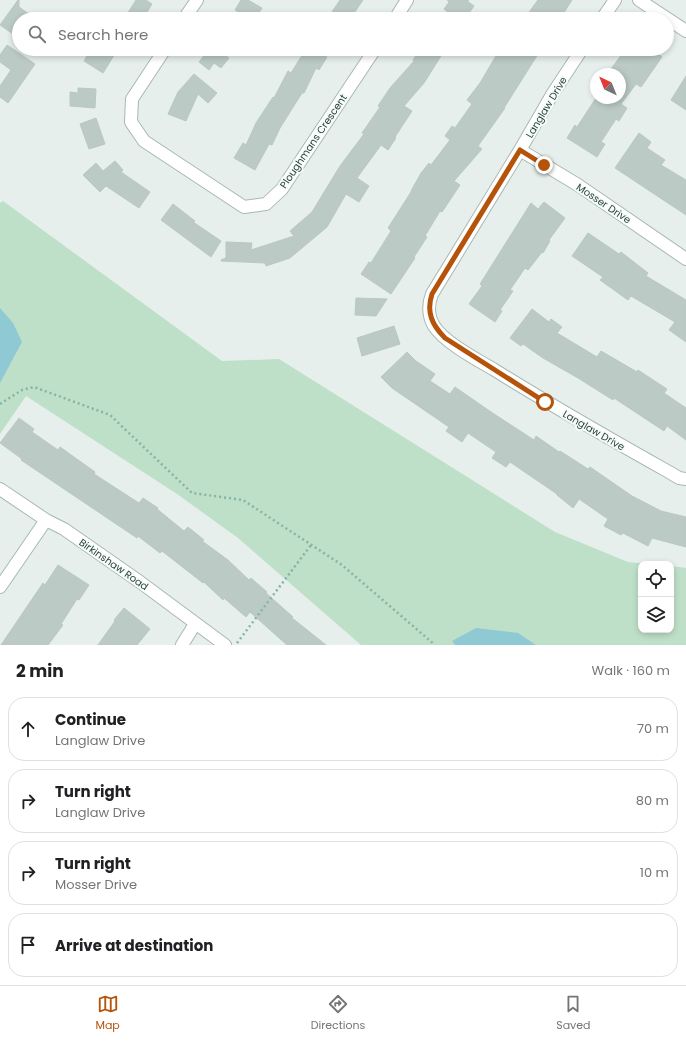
<!DOCTYPE html>
<html lang="en">
<head>
<meta charset="utf-8">
<style>
  body { margin:0; font-family:Poppins,sans-serif; background:#f6f6f6; color:#202124 }
  .controls { position:absolute; right:12px; bottom:12px; display:grid; overflow:hidden; border-radius:8px; box-shadow:0 2px 6px #0003 }
  .controls button { width:36px; height:36px; display:grid; place-items:center; padding:0; border:0; border-bottom:1px solid #e0e0e0; background:#fff; color:#202124; font:20px sans-serif }
  .compass { position:absolute; left:590px; top:68px; width:36px; height:36px; border-radius:50%; background:#fff; box-shadow:0 2px 6px #0003; rotate:317deg }
  .stop { position:absolute; width:12px; height:12px; margin:-9px; border:3px solid #b45309; border-radius:50%; background:#fff }
  .stop.end { background:#b45309; border-color:#fff; box-shadow:0 1px 4px #0008 }
  .list { margin:0; padding:0; list-style:none }
  h2 { display:flex; justify-content:space-between; align-items:center; height:52px; margin:0; padding:0 16px; font-size:17px }
  h2 small { font-size:13px; font-weight:400; color:#757577 }
  .list li { display:grid; grid-template-columns:26px 1fr auto; gap:12px; align-items:center; box-sizing:border-box; height:64px; margin:0 8px 8px; padding:0 8px; border:1px solid #e0e0e0; border-radius:16px }
  .list b { display:block; font-size:15px; white-space:nowrap }
  .list p { margin:0; font-size:13px; white-space:nowrap; color:#757577 }
  .list em { font-size:13px; font-style:normal; color:#757577 }
  .icon { flex:none; width:22px; height:22px; fill:none; stroke:currentColor; stroke-width:2; stroke-linecap:round; stroke-linejoin:round }
  .map { position:relative; flex:none; width:686px; height:645px; overflow:hidden }
  .search { position:absolute; background:#fff; box-shadow:0 2px 6px #0003; left:12px; right:12px; top:12px; height:44px; display:flex; align-items:center; gap:10px; box-sizing:border-box; padding:0 14px; border-radius:22px; color:#757577; font-size:15px }
  .sheet { height:340px; background:#fff }
  nav { display:flex; justify-content:space-around; align-items:center; box-sizing:border-box; height:56px; border-top:1px solid #e0e0e0; background:#fff; font-size:11px; color:#757577 }
  nav a { display:grid; justify-items:center; gap:2px }
  nav .on { color:#b45309 }
  .map>svg:first-child { display:block }
</style>
</head>
<body>
<div class="map">
<svg width="686" height="645" viewBox="0 0 686 645">
  <rect width="100%" height="100%" fill="#e6efeb"/>
  <path fill="#bfe0c8" d="M 3,201 L 222,361 L 279,359 L 555,532 L 628,562 L 650,564 L 641,564 L 641,630 L 671,630 L 671,566 L 686,568 L 686,645 L 361,645 L 238,538 L 177,494 L 26,396 L 0,434 L 0,203 Z"/>
  <path fill="#8ec9d4" d="M 0,308 L 13,323 L 22,342 L 0,383 Z
    M 476,628 L 518,633 L 536,645 L 455,645 L 452,641 Z"/>
  <path fill="#bbcac4" stroke="#b8c9c2" d="M 18,0 L 19,0 L 19,7 L 36,19 L 19,19 L 19,38 L 0,25 Z
    M 136,0 L 146,0 L 152,4 L 143,19 L 124,19 Z
    M 241,0 L 248,0 L 262,8 L 255,19 L 250,19 L 235,10 Z
    M 340,0 L 363,0 L 350,19 L 327,19 Z
    M 447,0 L 469,0 L 467,1 L 474,6 L 467,16 L 460,11 L 455,18 L 444,9 L 449,2 Z
    M 538,0 L 572,0 L 560,19 L 524,19 Z
    M 7,45 L 35,64 L 8,103 L 0,97 L 0,86 L 11,70 L 0,62 L 0,55 Z
    M 91,49 L 118,49 L 103,73 L 84,61 Z
    M 209,49 L 217,49 L 229,58 L 221,68 L 214,63 L 209,70 L 199,62 Z
    M 306,49 L 314,49 L 327,57 L 319,70 L 316,68 L 304,93 L 302,93 L 280,128 L 272,145 L 269,144 L 255,170 L 234,158 L 243,143 L 246,145 L 256,123 L 273,97 L 274,98 L 288,71 L 291,73 Z
    M 420,49 L 430,49 L 441,56 L 424,83 L 404,106 L 412,111 L 395,137 L 396,138 L 388,150 L 381,145 L 357,178 L 369,186 L 359,202 L 346,194 L 327,227 L 290,258 L 266,266 L 265,263 L 221,261 L 221,260 L 226,258 L 226,242 L 252,243 L 251,250 L 294,236 L 290,231 L 312,212 L 340,166 L 364,134 L 362,133 L 380,107 L 378,106 L 390,88 L 414,61 L 413,60 Z
    M 500,49 L 532,49 L 538,54 L 504,108 L 505,108 L 478,146 L 482,149 L 454,181 L 460,185 L 442,212 L 440,211 L 425,236 L 427,237 L 414,257 L 415,258 L 391,294 L 361,274 L 369,262 L 371,263 L 391,231 L 388,228 L 411,192 L 411,191 L 421,173 L 429,163 L 431,165 L 450,140 L 445,136 L 452,126 L 455,128 L 472,104 L 467,100 L 480,83 Z
    M 626,49 L 651,49 L 662,57 L 641,87 L 636,84 L 621,104 L 627,108 L 619,121 L 616,119 L 601,142 L 605,144 L 597,157 L 567,138 L 575,125 L 577,127 L 596,98 L 620,98 L 620,74 L 607,74 Z
    M 194,74 L 217,93 L 208,103 L 198,94 L 186,121 L 168,114 L 178,92 Z
    M 686,76 L 686,110 L 671,100 Z
    M 78,88 L 96,89 L 95,108 L 70,106 L 70,92 L 78,93 Z
    M 96,118 L 105,144 L 89,149 L 80,124 Z
    M 639,133 L 651,142 L 647,148 L 665,160 L 661,165 L 686,180 L 686,215 L 615,168 Z
    M 115,161 L 123,170 L 121,172 L 150,192 L 139,208 L 106,186 L 100,192 L 83,175 L 96,163 L 103,171 Z
    M 544,202 L 565,218 L 549,240 L 550,241 L 543,253 L 542,252 L 528,270 L 525,268 L 510,290 L 513,291 L 500,310 L 502,311 L 495,322 L 469,304 L 482,286 L 480,284 L 531,203 L 538,209 Z
    M 173,204 L 195,221 L 193,222 L 221,241 L 211,257 L 161,220 Z
    M 588,233 L 619,254 L 621,252 L 648,273 L 646,276 L 686,300 L 686,342 L 669,330 L 675,322 L 631,296 L 628,300 L 600,280 L 603,277 L 572,256 Z
    M 356,298 L 387,299 L 376,316 L 355,315 Z
    M 532,309 L 549,322 L 551,319 L 562,327 L 557,333 L 597,357 L 601,351 L 637,372 L 638,370 L 667,389 L 664,393 L 686,408 L 686,440 L 667,426 L 664,431 L 614,398 L 613,400 L 578,378 L 543,358 L 523,344 L 521,346 L 510,338 Z
    M 394,326 L 400,344 L 362,356 L 357,338 Z
    M 407,352 L 416,361 L 435,374 L 430,381 L 450,394 L 455,387 L 491,412 L 534,440 L 536,436 L 559,452 L 560,451 L 588,469 L 590,467 L 632,496 L 661,511 L 686,517 L 686,547 L 652,538 L 648,546 L 623,533 L 621,535 L 604,526 L 608,519 L 579,499 L 573,508 L 557,495 L 557,494 L 510,462 L 506,467 L 492,458 L 496,452 L 468,433 L 462,442 L 446,431 L 449,427 L 392,388 L 381,377 Z
    M 19,418 L 34,429 L 32,432 L 58,450 L 60,447 L 95,472 L 94,474 L 139,503 L 143,498 L 158,508 L 157,509 L 184,531 L 188,527 L 204,540 L 202,541 L 228,560 L 249,580 L 251,578 L 267,592 L 266,593 L 293,617 L 292,618 L 326,645 L 287,645 L 250,612 L 246,617 L 224,598 L 223,600 L 204,582 L 203,583 L 162,551 L 160,553 L 138,536 L 137,538 L 21,460 L 22,459 L 0,443 Z
    M 58,565 L 89,585 L 79,600 L 77,599 L 61,624 L 63,625 L 48,645 L 1,645 L 43,583 L 45,585 Z
    M 124,608 L 150,629 L 137,645 L 98,645 L 115,621 L 114,620 Z"/>
  <g fill="none" stroke-linecap="round" stroke-linejoin="round">
    <defs>
      <path id="minor" d="M 639,0 L 686,31
        M 184,19 L 197,0
        M 395,19 L 407,0
        M 602,19 L 615,0
        M 165,49 L 132,99 L 131,122 L 144,141 L 244,207 L 266,204 L 282,189 L 375,49
        M 582,49 L 553,93 L 520,150 L 432,294 C 428,304 428,316 434,326 C 444,342 476,359 493,369 C 551,405 610,439 669,472 L 679,478 L 686,479
        M 520,150 L 578,185 L 686,259
        M 0,489 L 46,520 L 64,529 L 140,582 L 225,645
        M 0,587 L 46,520
        M 182,645 L 195,624"/>
    </defs>
    <use href="#minor" stroke="#a8b8b2" stroke-width="14"/>
    <path stroke="#86b3a5" stroke-width="2.5" stroke-dasharray="2 3" stroke-linecap="butt" d="M 0,404 L 22,390 L 34,387 L 110,415 L 192,493 L 243,500 L 342,565 L 435,645
      M 237,643 L 311,545"/>
    <use href="#minor" stroke="#fff" stroke-width="12"/>
  </g>
  <g fill="none" stroke-linecap="round" stroke-linejoin="round">
    <path stroke="#b45309" stroke-width="5" d="M 544,165 L 520,150 L 432,294 C 426,312 432,325 445,338 L 545,402"/>
  </g>
  <g text-anchor="middle" stroke-width="4" stroke-linejoin="round" paint-order="stroke">
    <g font-size="10" fill="#24423a" stroke="#f7fbf9">
      <text transform="translate(546 107) rotate(-59)" y="4">Langlaw Drive</text>
      <text transform="translate(313 141) rotate(-56)" y="4">Ploughmans Crescent</text>
      <text transform="translate(604 203) rotate(34)" y="4">Mosser Drive</text>
      <text transform="translate(594 430) rotate(30)" y="4">Langlaw Drive</text>
      <text transform="translate(114 564) rotate(35)" y="4">Birkinshaw Road</text>
    </g>
  </g>
</svg>
<div class="controls">
<button><svg class="icon" aria-label="locate" viewBox="0 0 24 24"><circle cx="12" cy="12" r="6"/><path d="M12 2v4M12 18v4M2 12h4M18 12h4"/></svg></button>
<button><svg class="icon" aria-label="layers" viewBox="0 0 24 24"><path d="M12 4l9 5-9 5-9-5zM3 14l9 5 9-5"/></svg></button>
</div>
<svg class="compass" viewBox="-18 -18 36 36"><path d="M0-13l5 13h-10z" fill="#e53935"/><path d="M0 13l5-13h-10z" fill="#757577"/></svg>
<div class="stop" style="left:545px;top:402px"></div>
<div class="stop end" style="left:544px;top:165px"></div>
<div class="search"><svg class="icon" aria-label="search" viewBox="0 0 24 24"><circle cx="10" cy="10" r="6"/><path d="M15 15l6 6"/></svg>Search here</div>
</div>
<section class="sheet">
<h2>2 min<small>Walk · 160 m</small></h2>
<ul class="list">
<li><svg class="icon" aria-label="ahead" viewBox="0 0 24 24"><path d="M12 20V5M6 11l6-6 6 6"/></svg><div><b>Continue</b><p>Langlaw Drive</p></div><em>70 m</em></li>
<li><svg class="icon" aria-label="right" viewBox="0 0 24 24"><path d="M7 20v-9h11M14 6l5 5-5 5"/></svg><div><b>Turn right</b><p>Langlaw Drive</p></div><em>80 m</em></li>
<li><svg class="icon" aria-label="right" viewBox="0 0 24 24"><path d="M7 20v-9h11M14 6l5 5-5 5"/></svg><div><b>Turn right</b><p>Mosser Drive</p></div><em>10 m</em></li>
<li><svg class="icon" aria-label="arrive" viewBox="0 0 24 24"><path d="M6 21V4h12l-3 4 3 4H6"/></svg><div><b>Arrive at destination</b></div></li>
</ul>
</section>
<nav>
<a class="on"><svg class="icon" aria-label="map" viewBox="0 0 24 24"><path d="M3 6l6-2 6 2 6-2v14l-6 2-6-2-6 2zM9 4v14M15 6v14"/></svg>Map</a>
<a><svg class="icon" aria-label="directions" viewBox="0 0 24 24"><path d="M12 3l9 9-9 9-9-9zM9 14v-3h6M13 9l2 2-2 2"/></svg>Directions</a>
<a><svg class="icon" aria-label="saved" viewBox="0 0 24 24"><path d="M7 4h10v16l-5-4-5 4z"/></svg>Saved</a>
</nav>
</body>
</html>
